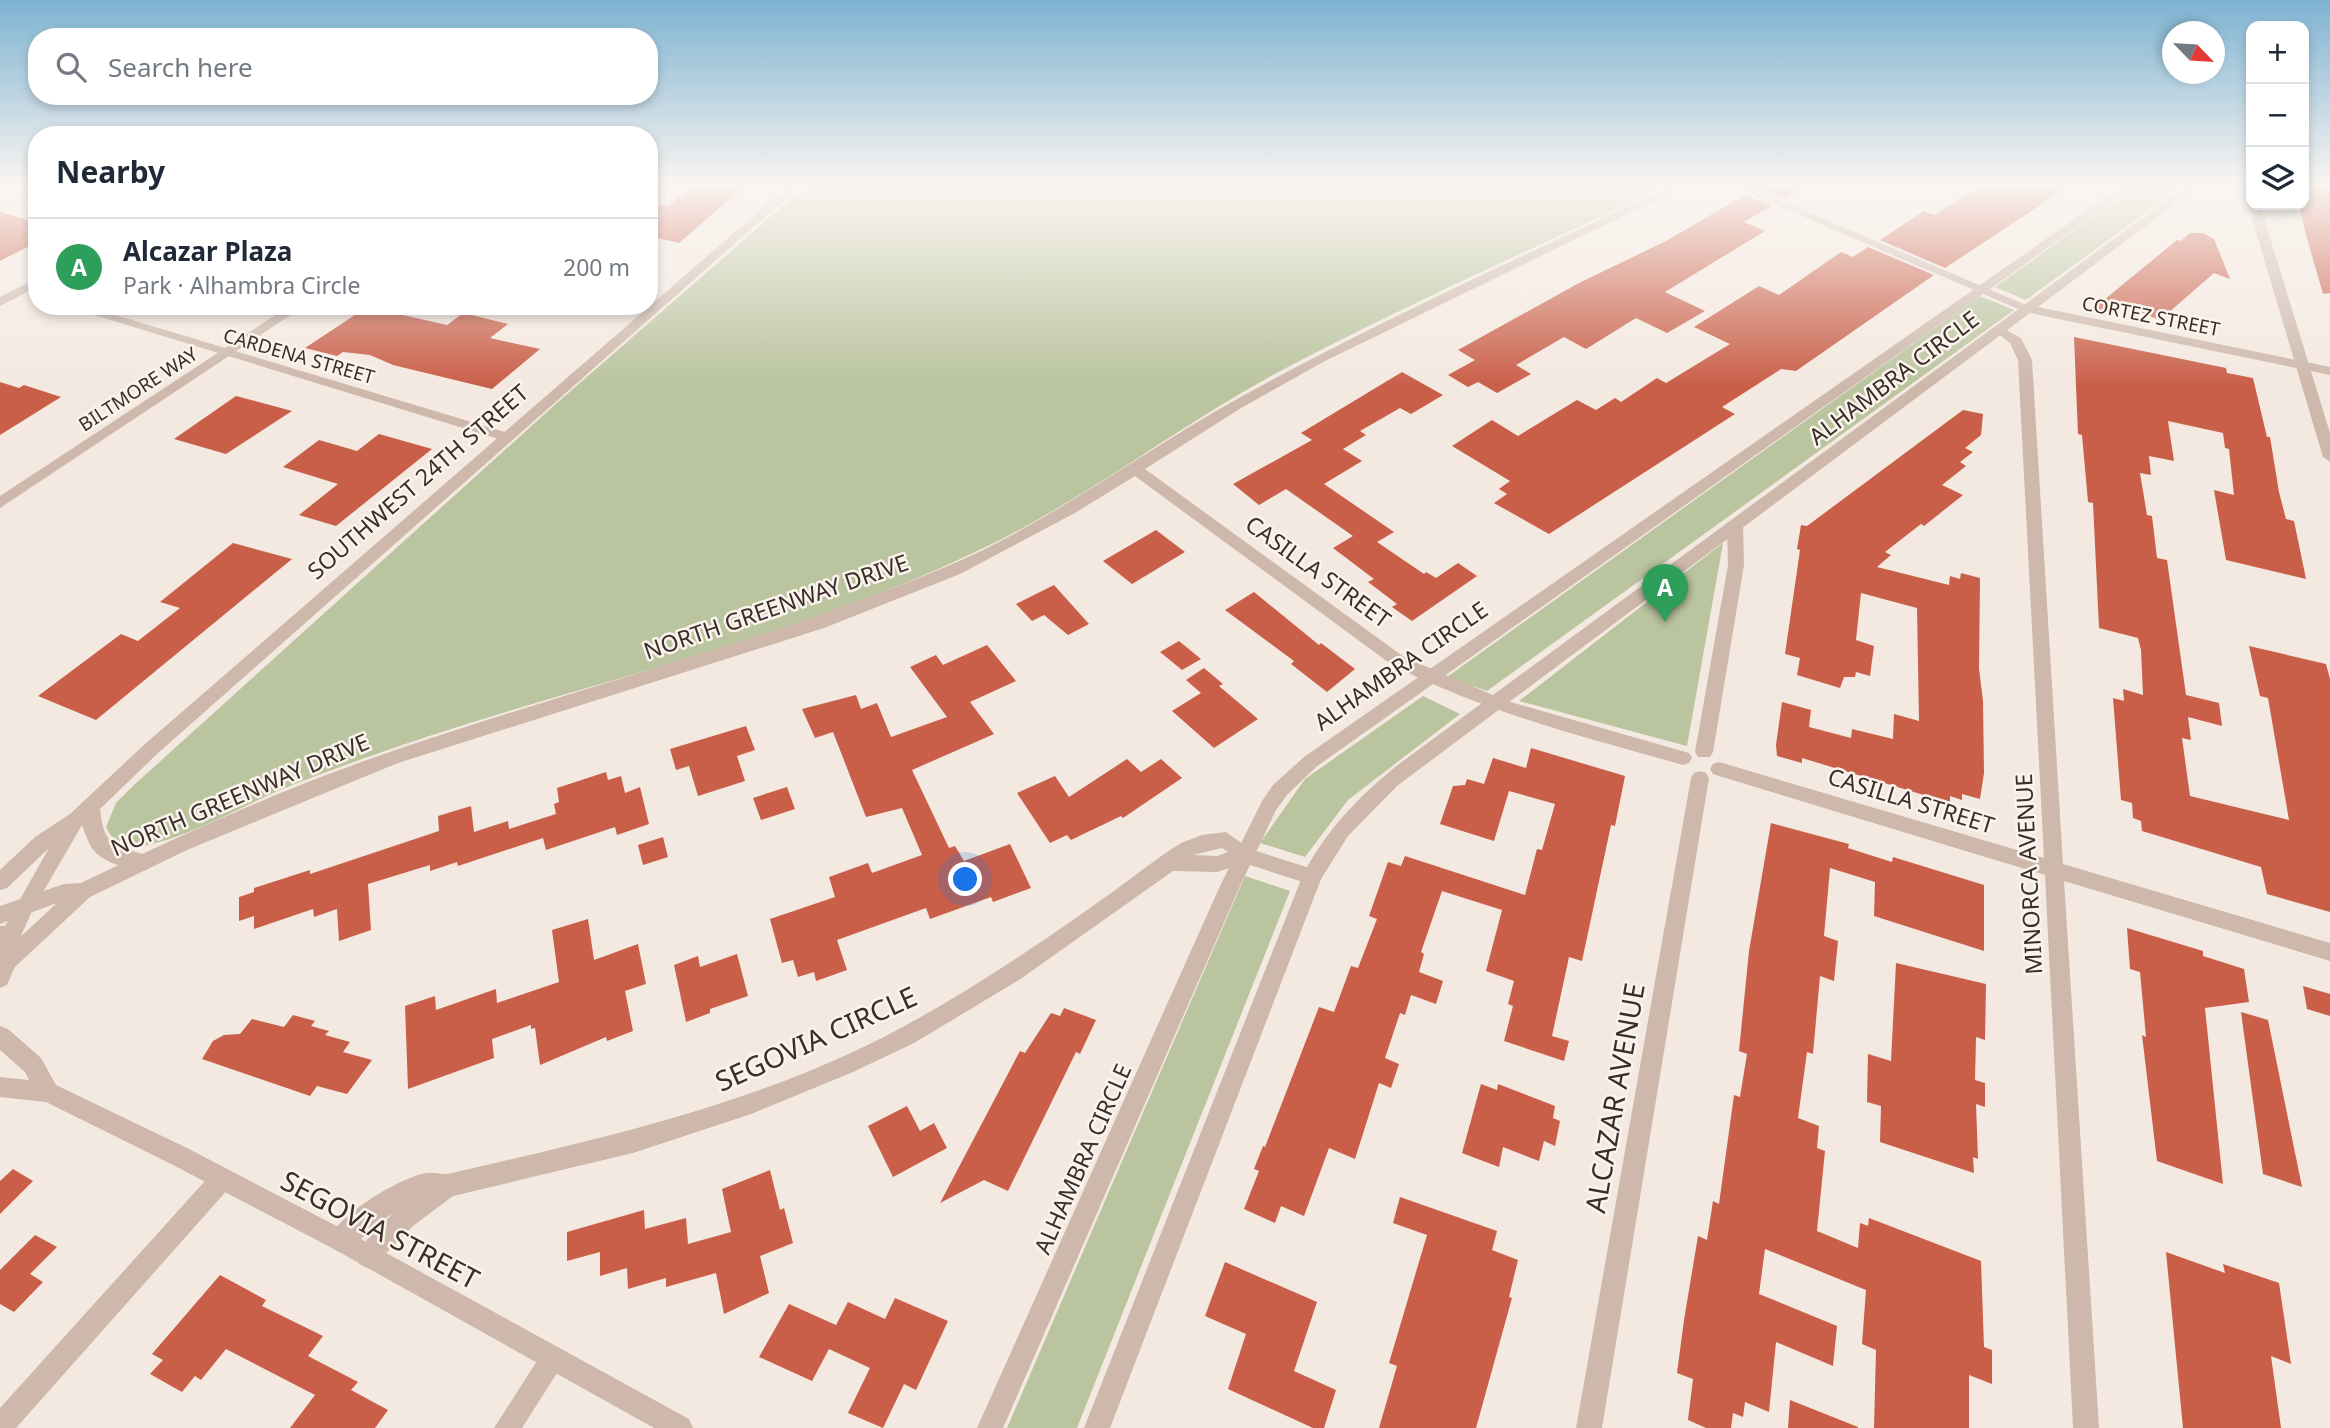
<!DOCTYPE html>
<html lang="en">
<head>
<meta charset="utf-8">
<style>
  body { margin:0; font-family:"Noto Sans",sans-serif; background:#f2f2f3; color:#1f2937 }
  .controls { position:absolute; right:21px; top:21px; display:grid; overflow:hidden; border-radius:14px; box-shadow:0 4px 10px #0003 }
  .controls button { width:63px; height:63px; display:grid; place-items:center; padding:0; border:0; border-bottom:2px solid #e0e1e3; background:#fff; color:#1f2937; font:35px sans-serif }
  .compass { position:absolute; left:2162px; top:21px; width:63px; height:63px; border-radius:50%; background:#fff; box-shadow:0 4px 10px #0003; rotate:115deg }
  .you { position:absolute; left:966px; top:880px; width:24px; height:24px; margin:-18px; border:5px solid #fff; border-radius:50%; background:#1a73e8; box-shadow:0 0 0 10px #1a73e833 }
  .badge { display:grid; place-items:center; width:46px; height:46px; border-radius:50%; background:#1e5e5e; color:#fff; font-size:23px; font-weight:700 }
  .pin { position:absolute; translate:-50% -58px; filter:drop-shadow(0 2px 4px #0008) }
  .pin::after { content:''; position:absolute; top:37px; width:24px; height:21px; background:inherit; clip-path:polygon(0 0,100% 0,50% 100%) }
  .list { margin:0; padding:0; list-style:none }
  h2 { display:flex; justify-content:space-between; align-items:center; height:91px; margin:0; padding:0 28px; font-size:30px }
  h2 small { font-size:23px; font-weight:400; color:#747a83 }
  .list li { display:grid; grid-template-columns:46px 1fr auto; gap:21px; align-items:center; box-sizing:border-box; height:98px; padding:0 28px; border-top:2px solid #e0e1e3 }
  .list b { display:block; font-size:26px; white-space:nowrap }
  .list p { margin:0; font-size:23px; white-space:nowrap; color:#747a83 }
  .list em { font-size:23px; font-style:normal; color:#747a83 }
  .icon { flex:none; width:38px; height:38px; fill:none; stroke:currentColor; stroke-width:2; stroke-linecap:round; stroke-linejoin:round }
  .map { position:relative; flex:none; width:2330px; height:1428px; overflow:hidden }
  .search { position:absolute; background:#fff; box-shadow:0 4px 10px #0003; left:28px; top:28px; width:630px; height:77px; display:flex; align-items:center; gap:18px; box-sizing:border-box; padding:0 24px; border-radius:28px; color:#747a83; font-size:26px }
  .panel { position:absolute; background:#fff; box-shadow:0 4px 10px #0003; left:28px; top:126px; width:630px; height:189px; border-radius:28px }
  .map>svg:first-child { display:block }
</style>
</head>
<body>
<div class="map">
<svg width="2330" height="1428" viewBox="0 0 2330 1428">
  <rect width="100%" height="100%" fill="#f4e9e0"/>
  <path fill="#bac49f" d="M 806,186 L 1666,186 C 1535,248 1400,307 1271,376 C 1178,427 1093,493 998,541 C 790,645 557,686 340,767 C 318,775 296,783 275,792 C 242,807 165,849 131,846 C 119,845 111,838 106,827 L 116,803 L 134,785 L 558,402 Z
    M 2136,186 L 2182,186 L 2026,300 L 1995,287 Z
    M 1980,296 L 2014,310 L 1487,691 L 1447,677 Z
    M 1723,543 L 1687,746 L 1519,701 Z
    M 1423,696 L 1460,714 L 1348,800 L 1305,857 L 1260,843 L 1305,779 Z
    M 1245,876 L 1290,891 L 1077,1428 L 1007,1428 Z"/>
  <path fill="#c95f49" d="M 694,186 L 745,186 L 679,243 L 649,236 L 649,203 L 668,206 Z
    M 1761,186 L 1807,186 L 1784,199 L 1758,188 Z
    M 1981,186 L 2069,186 L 1945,268 L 1880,240 L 1924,211 L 1934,215 Z
    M 2304,186 L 2330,188 L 2330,293 L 2323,294 L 2306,235 L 2299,205 L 2304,206 Z
    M 1745,195 L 1772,206 L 1744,222 L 1765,231 L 1665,292 L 1705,311 L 1667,333 L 1636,318 L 1586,349 L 1564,337 L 1516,365 L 1531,374 L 1497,393 L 1478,382 L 1468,387 L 1448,375 L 1475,360 L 1458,350 L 1579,283 L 1666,241 Z
    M 0,212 L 37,223 L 37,242 L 0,261 Z
    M 2190,233 L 2203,233 L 2214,239 L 2230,279 L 2214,273 L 2160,320 L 2125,306 L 2088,313 L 2177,240 L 2181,241 Z
    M 1868,247 L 1934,275 L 1796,371 L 1781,369 L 1722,407 L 1735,414 L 1549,534 L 1494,503 L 1507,494 L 1499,489 L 1510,481 L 1452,446 L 1492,420 L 1518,436 L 1577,400 L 1596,410 L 1615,398 L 1621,402 L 1657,378 L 1666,383 L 1730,344 L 1694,327 L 1759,286 L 1779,295 L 1841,252 L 1853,257 Z
    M 367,307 L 447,325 L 463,313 L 508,324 L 490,338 L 540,349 L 492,389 L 393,365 L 370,355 L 343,352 L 337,356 L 305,348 Z
    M 2074,337 L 2226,368 L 2227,373 L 2253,378 L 2267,437 L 2270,437 L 2279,492 L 2286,519 L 2294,521 L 2306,579 L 2226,560 L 2214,490 L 2234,495 L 2229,449 L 2225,448 L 2223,433 L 2168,421 L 2174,461 L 2149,456 L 2151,475 L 2140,473 L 2147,515 L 2152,516 L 2157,558 L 2167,560 L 2186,695 L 2219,703 L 2222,726 L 2188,717 L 2191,740 L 2182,738 L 2190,796 L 2289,820 L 2268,698 L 2260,696 L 2249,646 L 2326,664 L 2330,679 L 2330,912 L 2267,894 L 2261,867 L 2142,831 L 2141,821 L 2133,818 L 2132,803 L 2121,800 L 2113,698 L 2124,701 L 2123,689 L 2143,695 L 2141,650 L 2138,638 L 2099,628 L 2093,503 L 2088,502 L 2082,435 L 2078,434 Z
    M 1402,372 L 1443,395 L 1411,414 L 1400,408 L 1360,431 L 1366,435 L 1343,449 L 1362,461 L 1324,484 L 1394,532 L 1377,542 L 1424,574 L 1426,572 L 1436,578 L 1458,563 L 1477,576 L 1412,621 L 1392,607 L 1397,604 L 1368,582 L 1374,579 L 1333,548 L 1353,536 L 1286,489 L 1259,505 L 1233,484 L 1312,440 L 1301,433 Z
    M 0,382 L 19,388 L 24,385 L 61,397 L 0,435 Z
    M 236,396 L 292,411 L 226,454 L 174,439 Z
    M 1963,410 L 1983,414 L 1981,435 L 1965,448 L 1973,452 L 1960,462 L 1966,466 L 1942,485 L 1963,495 L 1924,526 L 1921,524 L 1885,552 L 1891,555 L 1877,567 L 1949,585 L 1950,576 L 1960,579 L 1961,573 L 1980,578 L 1979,669 L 1983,701 L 1984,773 L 1980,799 L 1962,794 L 1962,800 L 1950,796 L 1950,803 L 1802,758 L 1802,763 L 1777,756 L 1776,745 L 1782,702 L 1811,710 L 1809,727 L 1851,738 L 1852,729 L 1893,739 L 1894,714 L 1919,721 L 1917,608 L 1861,593 L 1856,640 L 1874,646 L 1870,676 L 1856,672 L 1855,677 L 1844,677 L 1840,688 L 1797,675 L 1800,658 L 1785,654 L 1800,550 L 1797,549 L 1801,525 L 1807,526 Z
    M 379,434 L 432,449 L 336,526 L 299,515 L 338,484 L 283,467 L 319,440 L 357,451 Z
    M 1156,530 L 1185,552 L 1132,584 L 1103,561 Z
    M 233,543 L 292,559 L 96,720 L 38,696 L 121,634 L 138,641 L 180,608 L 160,602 Z
    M 1054,585 L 1089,624 L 1068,635 L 1044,615 L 1032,621 L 1016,604 Z
    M 1254,592 L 1319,645 L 1321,643 L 1355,669 L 1327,692 L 1291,664 L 1294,661 L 1225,610 Z
    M 1179,641 L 1201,659 L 1182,670 L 1160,652 Z
    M 987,645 L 1016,681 L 970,702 L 994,734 L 912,770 L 949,848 L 955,846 L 964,861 L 1010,844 L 1031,888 L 993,902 L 991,897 L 930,919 L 926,908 L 837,940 L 847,970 L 816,981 L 814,972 L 798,977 L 793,960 L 782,963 L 770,919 L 835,897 L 829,877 L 868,863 L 872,873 L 922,855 L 902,808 L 866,817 L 833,732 L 815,738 L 802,709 L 856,695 L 861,709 L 877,703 L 891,737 L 947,717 L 910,667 L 936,655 L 943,665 Z
    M 1204,668 L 1223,684 L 1219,686 L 1258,719 L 1214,748 L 1172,711 L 1201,693 L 1186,680 Z
    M 746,726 L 755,750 L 737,756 L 745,781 L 698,796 L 689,766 L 676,770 L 670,749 Z
    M 1531,748 L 1625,776 L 1615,826 L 1611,825 L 1582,961 L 1569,957 L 1552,1036 L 1569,1041 L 1564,1061 L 1504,1041 L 1513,1006 L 1508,1004 L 1514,981 L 1486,971 L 1502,910 L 1442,891 L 1421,952 L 1424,954 L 1419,972 L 1443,981 L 1436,1004 L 1411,995 L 1405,1015 L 1400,1013 L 1385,1058 L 1399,1064 L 1391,1088 L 1379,1083 L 1355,1159 L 1329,1148 L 1304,1216 L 1281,1206 L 1275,1223 L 1244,1209 L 1259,1171 L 1254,1169 L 1263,1146 L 1265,1147 L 1319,1007 L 1334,1012 L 1351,966 L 1358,968 L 1377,919 L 1369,916 L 1388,862 L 1401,866 L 1405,856 L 1525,895 L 1537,849 L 1542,850 L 1555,804 L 1509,791 L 1494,841 L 1440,824 L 1453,786 L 1465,785 L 1467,779 L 1484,784 L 1493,758 L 1526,768 Z
    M 1127,759 L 1141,772 L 1161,759 L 1182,778 L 1123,818 L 1121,816 L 1071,840 L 1067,835 L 1050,843 L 1017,793 L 1055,776 L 1069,797 Z
    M 606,772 L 608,780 L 621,776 L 625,793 L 640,787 L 649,824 L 617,835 L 615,827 L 546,850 L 543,838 L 458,866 L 457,862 L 430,871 L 430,865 L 368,884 L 371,930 L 339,941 L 337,909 L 314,917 L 313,909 L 254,929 L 254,916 L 239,921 L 239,897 L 254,892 L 254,888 L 310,870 L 310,874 L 439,831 L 438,816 L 471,806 L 474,832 L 508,821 L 509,829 L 556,814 L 554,804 L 559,802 L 557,788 Z
    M 787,787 L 795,809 L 761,820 L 753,798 Z
    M 1771,823 L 1849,844 L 1848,848 L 1892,862 L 1893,857 L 1984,885 L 1984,951 L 1874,916 L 1875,882 L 1830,868 L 1824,936 L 1838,941 L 1834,981 L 1820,976 L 1813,1054 L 1807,1052 L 1798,1118 L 1819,1126 L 1817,1148 L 1825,1151 L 1817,1231 L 1858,1248 L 1860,1223 L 1868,1226 L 1869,1218 L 1981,1261 L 1984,1347 L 1992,1350 L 1992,1384 L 1969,1375 L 1969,1428 L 1874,1428 L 1876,1350 L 1862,1344 L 1866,1290 L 1765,1249 L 1759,1294 L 1837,1326 L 1833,1366 L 1776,1342 L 1769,1412 L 1745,1402 L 1743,1417 L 1733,1413 L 1731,1428 L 1706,1428 L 1688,1420 L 1693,1379 L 1677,1373 L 1684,1320 L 1698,1236 L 1707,1240 L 1713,1201 L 1719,1204 L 1734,1095 L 1740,1097 L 1747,1054 L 1739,1051 L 1749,951 Z
    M 663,837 L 668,857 L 643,865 L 638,845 Z
    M 588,919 L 594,960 L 638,944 L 646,984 L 625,991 L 633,1031 L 607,1041 L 606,1037 L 540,1065 L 535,1028 L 531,1029 L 531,1025 L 492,1039 L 494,1058 L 408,1089 L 405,1006 L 435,996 L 436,1010 L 496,989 L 497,1003 L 559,982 L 552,930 Z
    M 2127,928 L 2203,951 L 2203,956 L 2244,969 L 2249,1002 L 2205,1008 L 2223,1184 L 2157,1161 L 2142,1035 L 2146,1037 L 2140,972 L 2130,969 Z
    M 737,954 L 748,996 L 710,1009 L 710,1013 L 686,1022 L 674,965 L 698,956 L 700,967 Z
    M 1896,963 L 1986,984 L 1985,1040 L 1976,1037 L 1975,1080 L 1985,1083 L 1985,1107 L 1976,1104 L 1978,1159 L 1973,1157 L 1974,1173 L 1880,1142 L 1881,1106 L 1867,1102 L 1868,1054 L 1891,1061 Z
    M 2303,986 L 2330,994 L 2330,1016 L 2307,1009 Z
    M 1064,1008 L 1096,1020 L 1080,1054 L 1076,1052 L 1008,1191 L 984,1180 L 940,1203 L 1020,1051 L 1025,1053 L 1051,1013 L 1060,1016 Z
    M 2241,1012 L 2268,1020 L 2302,1187 L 2263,1174 Z
    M 293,1015 L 315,1021 L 311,1026 L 329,1031 L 325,1035 L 350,1042 L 343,1052 L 372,1060 L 347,1094 L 317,1086 L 310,1096 L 202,1059 L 213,1041 L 224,1035 L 240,1034 L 252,1019 L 284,1027 Z
    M 1481,1084 L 1497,1090 L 1498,1084 L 1555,1106 L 1553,1118 L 1560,1121 L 1555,1146 L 1544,1141 L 1539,1161 L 1503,1147 L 1499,1167 L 1462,1153 Z
    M 907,1106 L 920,1131 L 934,1123 L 947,1148 L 893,1177 L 868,1126 Z
    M 13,1169 L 33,1181 L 0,1214 L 0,1181 Z
    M 770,1170 L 780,1210 L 784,1208 L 793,1243 L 760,1256 L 769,1293 L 724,1314 L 716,1273 L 666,1287 L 666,1278 L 628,1289 L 627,1268 L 600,1276 L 600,1252 L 567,1261 L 567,1232 L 644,1210 L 645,1229 L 686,1218 L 688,1244 L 731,1232 L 722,1189 Z
    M 1400,1197 L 1497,1231 L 1492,1250 L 1518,1260 L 1509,1297 L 1512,1298 L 1476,1428 L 1379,1428 L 1397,1366 L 1389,1363 L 1427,1235 L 1393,1223 Z
    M 35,1235 L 57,1247 L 30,1274 L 43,1282 L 14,1312 L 0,1304 L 0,1270 Z
    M 2166,1252 L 2225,1273 L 2223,1264 L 2279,1283 L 2291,1364 L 2271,1356 L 2281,1428 L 2183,1428 Z
    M 1225,1262 L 1317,1302 L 1294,1371 L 1336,1390 L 1324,1428 L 1313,1428 L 1228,1389 L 1246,1334 L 1205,1316 Z
    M 220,1275 L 266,1300 L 262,1306 L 323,1336 L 308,1356 L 358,1382 L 351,1390 L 388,1410 L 375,1428 L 290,1428 L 315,1395 L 226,1349 L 201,1380 L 195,1376 L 182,1392 L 150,1374 L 163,1360 L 152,1354 Z
    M 895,1298 L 948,1321 L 916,1390 L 904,1384 L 883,1428 L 848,1413 L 870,1368 L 829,1349 L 812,1381 L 759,1357 L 789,1304 L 836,1325 L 848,1302 L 885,1319 Z
    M 1790,1400 L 1858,1427 L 1858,1428 L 1788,1428 Z"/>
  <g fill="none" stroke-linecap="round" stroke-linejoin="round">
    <path fill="#cdb8ab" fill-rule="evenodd" d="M 1671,186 L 1685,186 L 1325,361 L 1241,408 L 1145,469 L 1404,657 L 1507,701 L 1689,753 L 1692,758 L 1689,763 L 1683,765 C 1584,737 1485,712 1392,665 L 1135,476 L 1075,513 L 960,574 L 824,628 L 398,763 L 187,850 L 90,897 L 16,966 L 9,969 L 0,963 L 2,954 L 57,903 L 0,924 L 0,906 L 64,884 L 81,883 C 181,835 282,789 387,753 C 572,689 762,643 943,568 C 1049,524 1139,453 1239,398 C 1379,320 1526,255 1671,186 Z
      M 1732,186 L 1747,186 L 2033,308 L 2023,311 Z
      M 2243,186 L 2251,186 L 2251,198 L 2245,195 Z
      M 2251,202 L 2251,205 L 2260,205 L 2330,433 L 2330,462 L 2323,457 L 2248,205 Z
      M 37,278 L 37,287 L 0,306 L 0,297 Z
      M 65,306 L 85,306 L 512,434 L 514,437 L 512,440 L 502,440 Z
      M 1999,326 L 2021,338 L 2032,360 L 2063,864 L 2330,943 L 2330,961 L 2064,881 L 2099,1428 L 2073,1428 L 2045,875 L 1719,776 L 1713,774 L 1710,769 L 1713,764 L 1719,762 L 2044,858 L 2018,360 L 2010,343 L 1993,330 Z
      M 1735,522 L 1743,527 L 1744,565 L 1713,752 L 1710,757 L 1698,757 L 1695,752 L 1728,565 L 1727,527 Z
      M 1700,771 L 1706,773 L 1709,778 L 1602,1428 L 1576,1428 L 1691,778 L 1694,773 Z
      M 1226,832 L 1250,849 L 1319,871 L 1322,877 L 1319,883 L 1312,885 L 1244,863 L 1217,872 L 1173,871 L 1019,980 L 914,1043 L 853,1072 L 751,1114 L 633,1153 L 453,1196 L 413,1226 L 375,1264 L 367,1268 L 359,1264 L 355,1256 L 359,1248 L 393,1213 C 375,1224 360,1244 340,1252 L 332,1248 L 328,1240 C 338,1215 399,1178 426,1173 C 433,1172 441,1174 448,1174 C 602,1138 759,1104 899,1029 C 971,990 1038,945 1104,898 C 1130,880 1155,859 1181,843 L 1202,835 ZM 1222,848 L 1228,852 L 1217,856 L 1193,855 Z
      M 222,1168 L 230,1171 L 234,1179 L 230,1187 L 16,1428 L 0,1428 L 0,1408 L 214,1171 Z
      M 553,1346 L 562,1350 L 566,1359 L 522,1428 L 494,1428 L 544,1350 Z"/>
    <path fill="#cdb8ab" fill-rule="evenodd" d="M 788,186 L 800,186 L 157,754 L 100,809 C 104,849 116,845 149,856 L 152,862 L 149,868 C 134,873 105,863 94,851 C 88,844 85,832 82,825 L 32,911 L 17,945 L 17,962 L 7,985 L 0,988 L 0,926 L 5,926 L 49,848 L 7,888 L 0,890 L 0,870 L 35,837 L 70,814 L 145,744 Z
      M 2122,186 L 2135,186 L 1316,767 L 1287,795 L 1276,810 L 1240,886 L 1003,1428 L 977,1428 L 1220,886 L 1262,801 L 1273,785 L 1304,757 Z
      M 2186,186 L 2199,186 L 2038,307 L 2330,367 L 2330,375 L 2030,313 L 1397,786 L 1348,836 L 1321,879 L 1110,1428 L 1084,1428 L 1302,877 C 1325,831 1359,796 1399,764 Z
      M 289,306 L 304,306 L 0,508 L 0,496 Z
      M 0,1026 L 8,1029 L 41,1058 L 56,1085 L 189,1149 L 348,1232 L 689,1419 L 693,1428 L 654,1428 L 332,1248 L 173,1165 L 46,1102 L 0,1097 L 0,1077 L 29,1080 L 25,1072 L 0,1050 Z"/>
  </g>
  <linearGradient id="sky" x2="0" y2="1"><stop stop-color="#7db3d2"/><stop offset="0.48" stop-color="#faf5f1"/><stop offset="1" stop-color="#faf5f1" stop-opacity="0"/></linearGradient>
  <rect width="2330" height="386" fill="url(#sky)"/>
  <g text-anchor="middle" stroke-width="5" stroke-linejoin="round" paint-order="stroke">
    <g font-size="19" fill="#3b2e2a" stroke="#fbf4ed">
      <text transform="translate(2151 316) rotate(11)" y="7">CORTEZ STREET</text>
      <text transform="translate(299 356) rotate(16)" y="7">CARDENA STREET</text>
      <text transform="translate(138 389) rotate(-33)" y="7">BILTMORE WAY</text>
    </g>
    <g font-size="23" fill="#3b2e2a" stroke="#fbf4ed">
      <text transform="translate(1894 378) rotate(-37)" y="8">ALHAMBRA CIRCLE</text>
      <text transform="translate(418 482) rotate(-41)" y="8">SOUTHWEST 24TH STREET</text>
      <text transform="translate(1318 572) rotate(36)" y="8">CASILLA STREET</text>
      <text transform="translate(776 607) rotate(-19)" y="8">NORTH GREENWAY DRIVE</text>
      <text transform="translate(1401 666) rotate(-35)" y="8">ALHAMBRA CIRCLE</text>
      <text transform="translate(240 795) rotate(-23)" y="8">NORTH GREENWAY DRIVE</text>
      <text transform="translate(1911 801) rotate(17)" y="8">CASILLA STREET</text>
      <text transform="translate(2029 874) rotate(-93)" y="8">MINORCA AVENUE</text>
      <text transform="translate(1083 1159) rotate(-66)" y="8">ALHAMBRA CIRCLE</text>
    </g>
    <g font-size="28" fill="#3b2e2a" stroke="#fbf4ed">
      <text transform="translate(816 1039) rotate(-24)" y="10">SEGOVIA CIRCLE</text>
      <text transform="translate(1615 1098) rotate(-80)" y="10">ALCAZAR AVENUE</text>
      <text transform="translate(380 1230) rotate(28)" y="10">SEGOVIA STREET</text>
    </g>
  </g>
</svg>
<div class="controls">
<button>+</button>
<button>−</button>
<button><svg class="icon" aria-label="layers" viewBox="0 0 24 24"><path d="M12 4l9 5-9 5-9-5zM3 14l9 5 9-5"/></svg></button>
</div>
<svg class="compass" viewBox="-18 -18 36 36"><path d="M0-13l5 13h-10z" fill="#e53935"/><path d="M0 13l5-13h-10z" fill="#747a83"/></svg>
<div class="you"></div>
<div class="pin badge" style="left:1665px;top:622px;background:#2e9e5b">A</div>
<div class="search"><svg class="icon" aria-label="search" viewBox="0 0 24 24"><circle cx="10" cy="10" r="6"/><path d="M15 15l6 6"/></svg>Search here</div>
<section class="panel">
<h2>Nearby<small></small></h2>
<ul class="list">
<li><span class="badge" style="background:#2e9e5b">A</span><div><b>Alcazar Plaza</b><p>Park · Alhambra Circle</p></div><em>200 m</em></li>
</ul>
</section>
</div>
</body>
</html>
